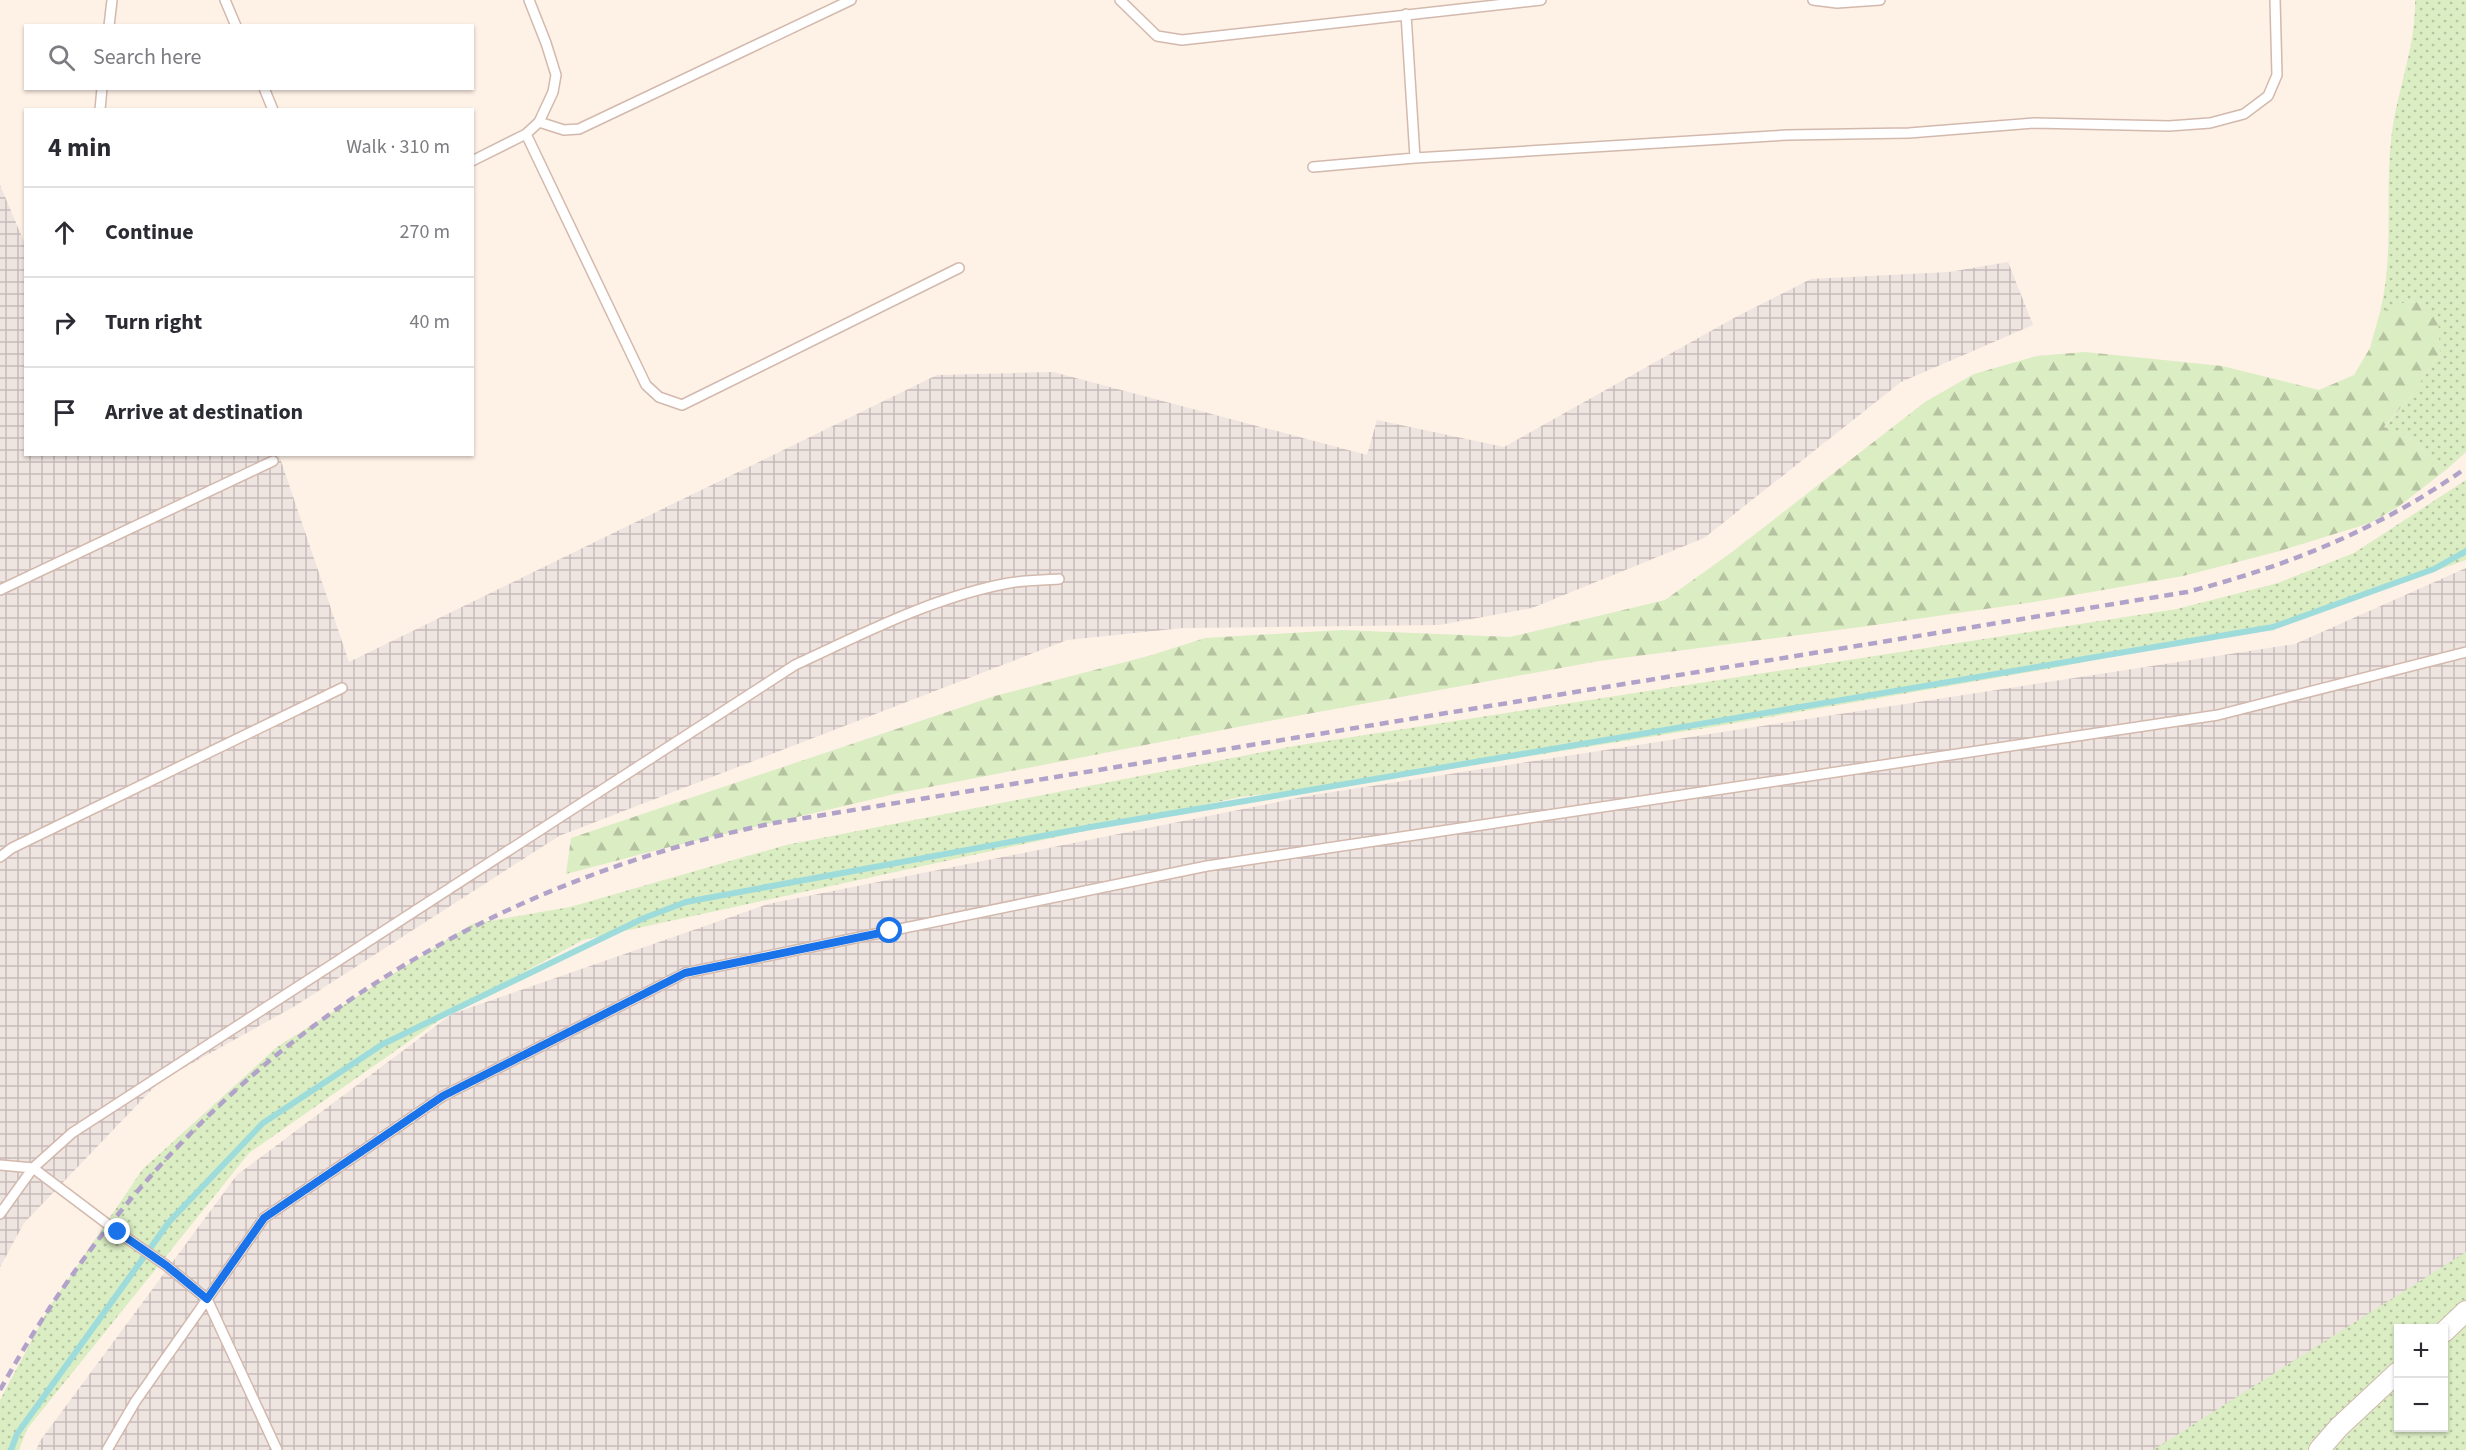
<!DOCTYPE html>
<html lang="en">
<head>
<meta charset="utf-8">
<style>
  body { margin:0; font-family:"Source Sans 3",sans-serif; background:#f2f2f3; color:#2b2b33 }
  .controls { position:absolute; right:18px; bottom:18px; display:grid; overflow:hidden; border-radius:0px; box-shadow:0 2px 4px #0004 }
  .controls button { width:54px; height:54px; display:grid; place-items:center; padding:0; border:0; border-bottom:2px solid #e1e1e2; background:#fff; color:#2b2b33; font:30px sans-serif }
  .stop { position:absolute; width:18px; height:18px; margin:-14px; border:4px solid #1a73e8; border-radius:50%; background:#fff }
  .stop.end { background:#1a73e8; border-color:#fff; box-shadow:0 2px 6px #0008 }
  .list { margin:0; padding:0; list-style:none }
  h2 { display:flex; justify-content:space-between; align-items:center; height:78px; margin:0; padding:0 24px; font-size:26px }
  h2 small { font-size:20px; font-weight:400; color:#7c7c81 }
  .list li { display:grid; grid-template-columns:39px 1fr auto; gap:18px; align-items:center; box-sizing:border-box; height:90px; padding:0 24px; border-top:2px solid #e1e1e2 }
  .list b { display:block; font-size:22px; white-space:nowrap }
  .list em { font-size:20px; font-style:normal; color:#7c7c81 }
  .icon { flex:none; width:33px; height:33px; fill:none; stroke:currentColor; stroke-width:2; stroke-linecap:round; stroke-linejoin:round }
  .map { position:relative; flex:none; width:2466px; height:1450px; overflow:hidden }
  .search { position:absolute; background:#fff; box-shadow:0 2px 4px #0004; left:24px; top:24px; width:450px; height:66px; display:flex; align-items:center; gap:15px; box-sizing:border-box; padding:0 21px; border-radius:0px; color:#7c7c81; font-size:22px }
  .panel { position:absolute; background:#fff; box-shadow:0 2px 4px #0004; left:24px; top:108px; width:450px; height:348px; border-radius:0px }
  .map>svg:first-child { display:block }
</style>
</head>
<body>
<div class="map">
<svg width="2466" height="1450" viewBox="0 0 2466 1450">
  <defs>
    <pattern id="industrial-grid" width="8" height="8" patternUnits="userSpaceOnUse" patternTransform="scale(1.5)"><rect width="8" height="8" fill="#eee4e0"/><path d="M0 4h8M4 0v8" fill="none" stroke="#c6bbb8"/></pattern>
    <pattern id="grass-dots" width="8" height="8" patternUnits="userSpaceOnUse" patternTransform="scale(1.5)"><rect width="8" height="8" fill="#daedc3"/><path d="M2 2h.1M6 6h.1" fill="none" stroke="#b6c3a0" stroke-width="1.8" stroke-linecap="round"/></pattern>
    <pattern id="forest-firs" width="22" height="20" patternUnits="userSpaceOnUse" patternTransform="scale(1.5)"><rect width="22" height="20" fill="#daedc3"/><path d="M5 1l3.5 6h-7zM16 11l3.5 6h-7z" fill="#b6c3a0"/></pattern>
  </defs>
  <rect width="100%" height="100%" fill="#fef1e6"/>
  <path fill="url(#industrial-grid)" d="M 0,185 L 25,244 L 26,454 L 279,455 L 349,662 L 937,375 L 1053,372 L 1367,455 L 1377,420 L 1504,447 L 1734,318 L 1811,279 L 1949,272 L 2008,262 L 2033,325 L 1901,382 L 1704,538 L 1532,608 L 1439,625 L 1183,628 L 1067,640 L 559,836 L 295,1006 L 160,1081 L 24,1223 L 0,1267 Z
    M 2466,568 L 2466,1268 L 2181,1450 L 36,1450 L 40,1441 L 237,1175 L 452,1014 L 768,904 L 1313,795 L 2295,644 Z"/>
  <path fill="url(#grass-dots)" fill-rule="evenodd" d="M 2415,0 L 2466,0 L 2466,452 L 2447,469 L 2403,434 L 2384,428 L 2410,397 L 2440,353 L 2424,303 L 2409,301 L 2380,312 C 2395,253 2384,192 2392,132 C 2398,88 2416,45 2415,0 Z
    M 2466,480 L 2466,560 L 2303,618 L 2059,667 L 1712,727 L 1354,784 L 1240,797 L 583,940 L 451,1012 L 249,1153 L 27,1429 L 19,1450 L 0,1450 L 0,1400 L 50,1306 L 142,1170 L 277,1047 L 472,924 L 570,907 L 786,845 L 1294,746 L 2177,609 L 2278,583 L 2354,553 Z
    M 2466,1252 L 2466,1450 L 2153,1450 ZM 2398,1328 L 2444,1328 L 2444,1428 L 2398,1428 Z"/>
  <path fill="url(#forest-firs)" d="M 2408,301 L 2424,303 L 2438,316 L 2440,353 L 2410,397 L 2384,427 L 2403,434 L 2447,469 L 2398,507 L 2370,523 L 2276,552 L 2183,576 L 2034,602 L 1868,626 L 1599,661 L 1258,723 L 899,793 L 657,850 L 566,874 L 571,838 L 995,696 L 1152,655 L 1205,638 L 1342,630 L 1510,637 L 1665,600 L 1732,552 L 1925,402 L 1974,374 L 2037,356 L 2085,352 L 2222,366 L 2319,390 L 2354,375 L 2370,348 L 2380,312 Z"/>
  <g fill="none" stroke-linecap="round" stroke-linejoin="round">
    <path stroke="#9edcdc" stroke-width="6" d="M 11,1450 L 17,1434 L 169,1222 L 263,1123 L 383,1044 L 644,918 L 686,902 L 1091,827 L 2273,627 L 2434,569 L 2466,551"/>
    <defs>
      <path id="lane" d="M 225,0 L 236,26
        M 1120,0 L 1157,36 L 1182,40 L 1541,0
        M 1813,0 L 1837,3 L 1880,0
        M 1406,14 L 1415,158 L 1787,135 L 1909,133 L 2035,123 L 2169,126 L 2210,123 L 2244,114 L 2268,96 L 2277,75 L 2275,0
        M 109,26 L 112,0
        M 264,88 L 273,110
        M 100,110 L 102,88
        M 539,122 L 564,130 L 579,129 L 851,0
        M 526,134 L 646,385 L 659,397 L 682,405 L 959,268
        M 472,161 L 526,134 L 539,122 L 553,92 L 556,75 L 546,43 L 529,0
        M 1313,167 L 1415,158
        M 0,590 L 273,461
        M 0,857 L 12,848 L 342,688
        M 0,1165 L 33,1168 L 72,1133 L 795,665 C 864,633 933,597 1009,583 C 1025,580 1043,580 1059,579
        M 0,1214 L 33,1168 L 118,1232 L 167,1266 L 207,1299 L 277,1450
        M 107,1450 L 135,1402 L 264,1218 L 443,1096 L 685,973 L 1207,866 L 2218,715 L 2466,652"/>
      <path id="street" d="M 2444,1332 L 2466,1311
        M 2319,1450 L 2339,1427 L 2398,1372"/>
    </defs>
    <use href="#lane" stroke="#d3b9ad" stroke-width="12"/>
    <use href="#street" stroke="#d3b9ad" stroke-width="22"/>
    <use href="#lane" stroke="#fff" stroke-width="9"/>
    <use href="#street" stroke="#fff" stroke-width="20"/>
    <path stroke="#b1a2c9" stroke-width="4.5" stroke-dasharray="9 6" stroke-linecap="butt" d="M 0,1390 C 168,1087 435,893 774,823 L 2187,592 C 2288,566 2380,529 2466,468"/>
  </g>
  <g fill="none" stroke-linecap="round" stroke-linejoin="round">
    <path stroke="#1a73e8" stroke-width="8" d="M 118,1232 L 167,1266 L 207,1299 L 264,1218 L 443,1096 L 685,973 L 890,931"/>
  </g>
</svg>
<div class="controls">
<button>+</button>
<button>−</button>
</div>
<div class="stop" style="left:890px;top:931px"></div>
<div class="stop end" style="left:118px;top:1232px"></div>
<div class="search"><svg class="icon" aria-label="search" viewBox="0 0 24 24"><circle cx="10" cy="10" r="6"/><path d="M15 15l6 6"/></svg>Search here</div>
<section class="panel">
<h2>4 min<small>Walk · 310 m</small></h2>
<ul class="list">
<li><svg class="icon" aria-label="ahead" viewBox="0 0 24 24"><path d="M12 20V5M6 11l6-6 6 6"/></svg><div><b>Continue</b></div><em>270 m</em></li>
<li><svg class="icon" aria-label="right" viewBox="0 0 24 24"><path d="M7 20v-9h11M14 6l5 5-5 5"/></svg><div><b>Turn right</b></div><em>40 m</em></li>
<li><svg class="icon" aria-label="arrive" viewBox="0 0 24 24"><path d="M6 21V4h12l-3 4 3 4H6"/></svg><div><b>Arrive at destination</b></div></li>
</ul>
</section>
</div>
</body>
</html>
